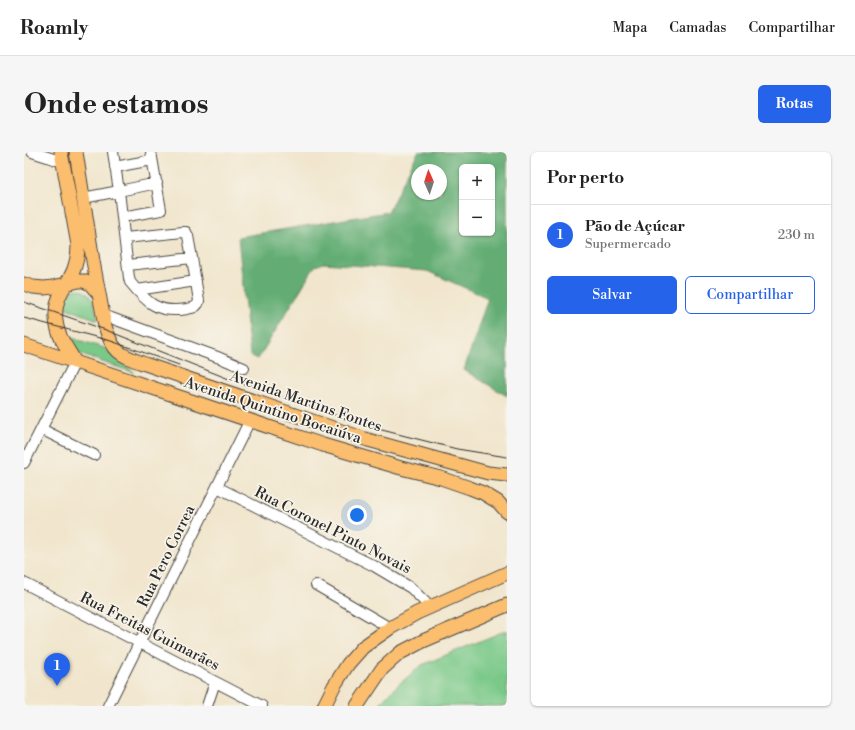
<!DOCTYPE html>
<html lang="pt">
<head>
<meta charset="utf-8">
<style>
  body { margin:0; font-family:"Libre Bodoni",serif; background:#f6f6f6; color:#222 }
  .controls { position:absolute; right:12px; top:12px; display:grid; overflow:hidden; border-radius:6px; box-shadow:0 1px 3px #0004 }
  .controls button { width:36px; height:36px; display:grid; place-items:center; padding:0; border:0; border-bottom:1px solid #e0e0e0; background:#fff; color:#222; font:20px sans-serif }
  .compass { position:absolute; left:387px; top:12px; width:36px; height:36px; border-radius:50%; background:#fff; box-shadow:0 1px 3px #0004; rotate:357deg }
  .you { position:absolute; left:333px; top:363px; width:14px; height:14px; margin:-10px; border:3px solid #fff; border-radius:50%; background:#1a73e8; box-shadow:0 0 0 6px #1a73e833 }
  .badge { display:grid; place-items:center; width:26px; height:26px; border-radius:50%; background:#2563eb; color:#fff; font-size:13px; font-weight:700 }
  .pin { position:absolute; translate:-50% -33px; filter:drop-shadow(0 1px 2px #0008) }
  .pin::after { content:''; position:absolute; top:21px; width:14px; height:12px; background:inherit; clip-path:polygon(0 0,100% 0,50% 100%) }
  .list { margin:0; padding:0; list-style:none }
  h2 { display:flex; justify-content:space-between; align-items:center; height:52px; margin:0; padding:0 16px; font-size:17px }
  h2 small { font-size:13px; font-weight:400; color:#767676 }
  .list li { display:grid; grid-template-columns:26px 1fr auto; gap:12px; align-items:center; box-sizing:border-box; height:60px; padding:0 16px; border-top:1px solid #e0e0e0 }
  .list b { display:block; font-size:15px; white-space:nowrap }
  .list p { margin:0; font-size:13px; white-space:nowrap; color:#767676 }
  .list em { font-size:13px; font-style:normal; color:#767676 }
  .actions { display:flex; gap:8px; padding:12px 16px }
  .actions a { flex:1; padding:9px 0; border:1px solid #2563eb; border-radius:6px; text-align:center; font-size:14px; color:#2563eb }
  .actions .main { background:#2563eb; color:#fff }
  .map { position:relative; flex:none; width:483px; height:554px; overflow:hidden; border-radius:6px }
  header { display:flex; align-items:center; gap:24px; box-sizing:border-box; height:56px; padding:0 20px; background:#fff; border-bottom:1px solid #e0e0e0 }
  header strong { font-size:19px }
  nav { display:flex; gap:22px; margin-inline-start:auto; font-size:14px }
  .intro { display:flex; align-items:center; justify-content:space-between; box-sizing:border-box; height:96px; padding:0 24px }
  h1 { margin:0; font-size:28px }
  .button { padding:10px 18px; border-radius:6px; background:#2563eb; color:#fff; font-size:14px; font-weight:700 }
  main { display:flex; gap:24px; padding:0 24px }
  aside { flex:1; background:#fff; border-radius:6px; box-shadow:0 1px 3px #0004 }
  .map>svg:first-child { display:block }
</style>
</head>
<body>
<header>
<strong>Roamly</strong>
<nav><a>Mapa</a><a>Camadas</a><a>Compartilhar</a></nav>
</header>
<div class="intro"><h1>Onde estamos</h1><a class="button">Rotas</a></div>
<main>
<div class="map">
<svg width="483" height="554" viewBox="0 0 483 554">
  <rect width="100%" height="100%" fill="#f7f3e8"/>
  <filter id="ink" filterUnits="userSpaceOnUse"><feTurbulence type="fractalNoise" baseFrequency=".025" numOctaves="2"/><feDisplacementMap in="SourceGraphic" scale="8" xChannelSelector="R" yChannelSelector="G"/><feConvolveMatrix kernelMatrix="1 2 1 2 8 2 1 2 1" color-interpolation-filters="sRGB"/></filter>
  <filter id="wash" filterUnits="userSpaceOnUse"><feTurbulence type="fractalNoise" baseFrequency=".012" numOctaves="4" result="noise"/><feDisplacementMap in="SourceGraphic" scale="16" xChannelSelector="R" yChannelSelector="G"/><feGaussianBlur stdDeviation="0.9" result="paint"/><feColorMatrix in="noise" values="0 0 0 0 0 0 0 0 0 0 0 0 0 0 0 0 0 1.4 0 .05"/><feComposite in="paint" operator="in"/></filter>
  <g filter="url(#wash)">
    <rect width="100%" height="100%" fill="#f1e6cd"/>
    <path fill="#7ac989" stroke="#527a5a" d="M 55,137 C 70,142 71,155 74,168 L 39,155 L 43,144 L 49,138 Z
      M 42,184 L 83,197 L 111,221 L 58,203 L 52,199 Z
      M 483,478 L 483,554 L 356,554 L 358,549 L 374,533 L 398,513 Z"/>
    <path fill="#63ad75" stroke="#476c50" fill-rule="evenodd" d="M 394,0 L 483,0 L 483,244 L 440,218 L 464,146 L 403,119 L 300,111 L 291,114 L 234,207 L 226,204 L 214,85 L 364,60 ZM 438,15 L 468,15 L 468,81 L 438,81 ZM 393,18 L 417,18 L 417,42 L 393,42 Z"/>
  </g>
  <g filter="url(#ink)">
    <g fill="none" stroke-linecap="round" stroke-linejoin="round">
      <defs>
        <path id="minor" d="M 8,0 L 39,10
          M 89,0 L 95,39 L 133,31
          M 91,15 L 128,8
          M 59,46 L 95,39 L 105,126 L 106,130 C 123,151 134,162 163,157 C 168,156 173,156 175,149 L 168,106 L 164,84 L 162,80 L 159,80 L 101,86
          M 98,65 L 137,58 L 127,0
          M 104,113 L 168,106
          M 113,138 L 172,129
          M 79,163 L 196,206 L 220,216
          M 17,277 L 70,303
          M 0,311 L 51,210
          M 193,335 L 350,414 L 387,436 L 406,455
          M 0,431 L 238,554
          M 292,433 L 366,476
          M 84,554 L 226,268
          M 183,554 L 191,530"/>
        <path id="major" d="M 37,0 L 54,93 C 54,101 53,109 50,117 C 47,125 42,132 38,139 C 30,154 30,171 37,186 C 41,194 47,202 51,210
          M 52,0 L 69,109 L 81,174 C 89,201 96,203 121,212 L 344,288 L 464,321 L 483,323
          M 0,132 L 9,135 L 20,136 L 29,135 L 55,129 L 60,129 L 66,132 L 75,142
          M 0,193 L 299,293 L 377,316 L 417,326 L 446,336 L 459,341 L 474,350 L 483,360
          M 300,554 L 310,534 L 324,512 L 339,495 L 366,476 L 393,461 L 483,421
          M 333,554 L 358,517 L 376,501 L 399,489 L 483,453"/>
      </defs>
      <use href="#minor" stroke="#494743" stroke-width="12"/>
      <use href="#major" stroke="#494743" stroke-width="15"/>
      <use href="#minor" stroke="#fff" stroke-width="10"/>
      <use href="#major" stroke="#fbbd6e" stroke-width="13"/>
      <path stroke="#2b2b2b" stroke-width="1" d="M 0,150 L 82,178 L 210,229 L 346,275 L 433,297 L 483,305
        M 0,166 L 87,189 L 155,213"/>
    </g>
  </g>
  <g text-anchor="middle" stroke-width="3.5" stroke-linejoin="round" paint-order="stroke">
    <g font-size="15" fill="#2b2b2b" stroke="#f7f3e8">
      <text transform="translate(282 249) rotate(19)" y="5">Avenida Martins Fontes</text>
      <text transform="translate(249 258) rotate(18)" y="5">Avenida Quintino Bocaiúva</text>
      <text transform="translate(309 378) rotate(27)" y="5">Rua Coronel Pinto Novais</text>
      <text transform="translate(142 404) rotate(-64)" y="5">Rua Pero Correa</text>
      <text transform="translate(126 479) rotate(27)" y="5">Rua Freitas Guimarães</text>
    </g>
  </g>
</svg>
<div class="controls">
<button>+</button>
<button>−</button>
</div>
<svg class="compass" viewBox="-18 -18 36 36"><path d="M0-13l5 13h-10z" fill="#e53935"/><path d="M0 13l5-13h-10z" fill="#767676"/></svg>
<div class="you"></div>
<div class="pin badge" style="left:33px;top:534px">1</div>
</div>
<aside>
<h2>Por perto<small></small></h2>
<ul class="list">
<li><span class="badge">1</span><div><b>Pão de Açúcar</b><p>Supermercado</p></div><em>230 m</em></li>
</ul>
<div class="actions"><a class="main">Salvar</a><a>Compartilhar</a></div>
</aside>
</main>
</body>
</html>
